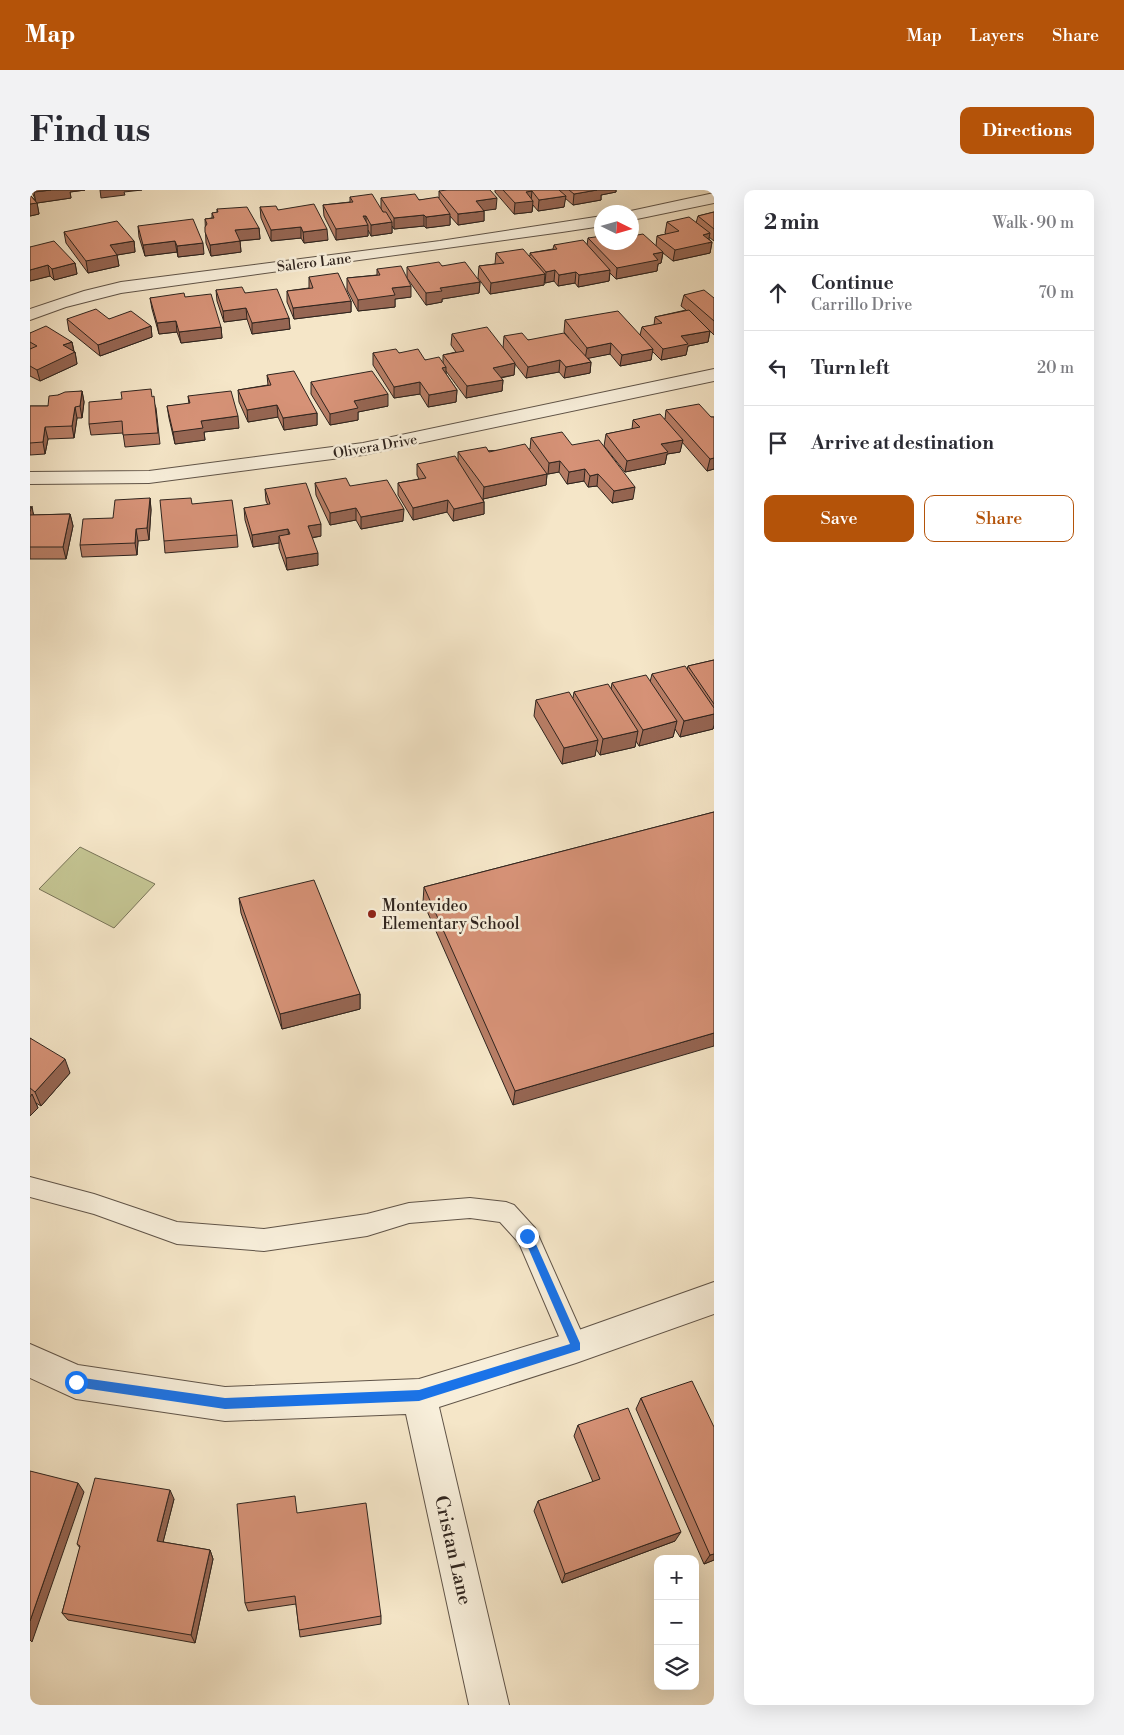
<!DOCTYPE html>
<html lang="en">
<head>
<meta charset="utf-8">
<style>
  body { margin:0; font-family:"Libre Bodoni",serif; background:#f2f2f3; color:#2b2b33 }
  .controls { position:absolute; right:15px; bottom:15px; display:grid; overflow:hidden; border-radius:10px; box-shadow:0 5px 20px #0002 }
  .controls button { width:45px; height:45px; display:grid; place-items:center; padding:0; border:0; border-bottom:1px solid #e1e1e2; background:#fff; color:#2b2b33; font:25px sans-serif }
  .compass { position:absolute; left:564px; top:15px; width:45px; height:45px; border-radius:50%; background:#fff; box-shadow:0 5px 20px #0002; rotate:95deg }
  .stop { position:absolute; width:15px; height:15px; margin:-11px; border:4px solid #1a73e8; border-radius:50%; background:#fff }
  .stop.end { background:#1a73e8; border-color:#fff; box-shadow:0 1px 5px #0008 }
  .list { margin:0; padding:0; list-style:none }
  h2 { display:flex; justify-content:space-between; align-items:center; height:65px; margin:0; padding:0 20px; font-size:21px }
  h2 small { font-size:16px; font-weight:400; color:#7c7c81 }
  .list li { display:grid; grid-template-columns:32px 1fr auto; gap:15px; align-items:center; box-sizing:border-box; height:75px; padding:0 20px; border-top:1px solid #e1e1e2 }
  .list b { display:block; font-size:19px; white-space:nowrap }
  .list p { margin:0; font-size:16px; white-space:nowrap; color:#7c7c81 }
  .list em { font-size:16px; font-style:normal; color:#7c7c81 }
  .actions { display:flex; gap:10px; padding:15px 20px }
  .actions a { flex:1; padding:11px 0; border:1px solid #b45309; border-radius:10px; text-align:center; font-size:18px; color:#b45309 }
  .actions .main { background:#b45309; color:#fff }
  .icon { flex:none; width:28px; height:28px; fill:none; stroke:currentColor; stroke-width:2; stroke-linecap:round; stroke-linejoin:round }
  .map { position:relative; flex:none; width:684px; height:1515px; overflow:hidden; border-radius:10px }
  header { display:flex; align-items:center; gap:30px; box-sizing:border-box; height:70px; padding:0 25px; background:#b45309; color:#fff }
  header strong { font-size:24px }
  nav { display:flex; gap:28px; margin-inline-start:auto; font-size:18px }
  .intro { display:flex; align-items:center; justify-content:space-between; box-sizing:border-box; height:120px; padding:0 30px }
  h1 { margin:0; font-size:35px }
  .button { padding:12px 22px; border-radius:10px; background:#b45309; color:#fff; font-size:18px; font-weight:700 }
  main { display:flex; gap:30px; padding:0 30px }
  aside { flex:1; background:#fff; border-radius:10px; box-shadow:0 5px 20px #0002 }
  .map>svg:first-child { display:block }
</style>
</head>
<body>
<header>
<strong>Map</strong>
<nav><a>Map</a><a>Layers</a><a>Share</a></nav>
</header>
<div class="intro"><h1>Find us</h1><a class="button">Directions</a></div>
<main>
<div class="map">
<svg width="684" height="1515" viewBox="0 0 684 1515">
  <rect width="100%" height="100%" fill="#f5e6c8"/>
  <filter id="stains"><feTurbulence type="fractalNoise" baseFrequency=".004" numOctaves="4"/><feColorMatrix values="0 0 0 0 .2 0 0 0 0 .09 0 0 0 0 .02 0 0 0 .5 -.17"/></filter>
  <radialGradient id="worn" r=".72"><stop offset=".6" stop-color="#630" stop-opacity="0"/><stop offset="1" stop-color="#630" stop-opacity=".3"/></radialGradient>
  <path fill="#c3c391" stroke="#797458" d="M 50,657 L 125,694 L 84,738 L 9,699 Z"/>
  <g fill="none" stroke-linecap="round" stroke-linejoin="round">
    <defs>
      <path id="lane" d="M 0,987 L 64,1004 L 147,1032 L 234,1039 L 337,1024 L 379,1013 L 440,1008 L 476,1012 L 484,1015 L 505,1038 L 558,1157 L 555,1165 L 546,1169 L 537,1165 L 489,1053 L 470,1032 L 440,1028 L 379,1033 L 337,1046 L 234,1061 L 147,1054 L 64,1024 L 0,1007 Z"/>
      <path id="street" d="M 684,3 L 684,13 L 602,30 L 602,22 L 596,22 Z
        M 572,26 L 572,36 L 532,42 L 91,103 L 36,117 L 0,130 L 0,119 L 54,101 L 91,92 L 410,51 Z
        M 684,179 L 684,191 L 333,265 L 119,293 L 0,294 L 0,282 L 119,281 L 333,253 Z
        M 684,1092 L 684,1124 L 546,1173 L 409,1217 L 479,1515 L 439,1515 L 376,1224 L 195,1231 L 46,1209 L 0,1188 L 0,1154 L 48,1175 L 195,1197 L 389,1189 L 546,1141 Z"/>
    </defs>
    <use href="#lane" stroke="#605448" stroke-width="2"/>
    <use href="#street" stroke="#605448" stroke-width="2"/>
    <use href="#lane" fill="#f8efdb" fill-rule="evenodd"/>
    <use href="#street" fill="#f8efdb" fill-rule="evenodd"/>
  </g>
  <path fill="#b87e66" stroke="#2f241e" d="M 1,0 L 55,0 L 40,2 L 41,8 L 7,13 L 9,24 L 0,26 L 0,5 L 6,11 Z
    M 465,0 L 586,0 L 586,2 L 571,5 L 571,10 L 543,15 L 535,8 L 534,17 L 508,21 L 503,15 L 502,22 L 484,24 L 465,2 Z
    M 409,1 L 466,19 L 454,20 L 454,31 L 428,35 L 420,26 L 420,35 L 396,38 L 394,36 L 364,39 L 362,36 L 362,43 L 341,46 L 338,40 L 338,46 L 306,50 L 294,26 L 293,15 L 320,12 L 320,7 L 353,22 L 351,19 L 351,8 L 389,10 L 409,8 Z
    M 230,17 L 248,20 L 298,50 L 274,53 L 271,48 L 241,51 L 231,28 Z
    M 187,19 L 229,38 L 230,49 L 210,51 L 211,62 L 181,66 L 176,53 L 175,29 L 182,28 L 182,23 L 187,23 Z
    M 684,22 L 684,51 L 679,47 L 679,49 L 682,52 L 680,63 L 643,71 L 633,63 L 631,73 L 628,74 L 627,81 L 586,89 L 580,83 L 579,91 L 548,97 L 545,93 L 528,96 L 524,91 L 515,93 L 514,92 L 514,95 L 460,104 L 448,88 L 449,76 L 465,74 L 466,63 L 500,66 L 500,63 L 523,59 L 524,55 L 557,55 L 558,48 L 572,52 L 626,56 L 627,46 L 636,44 L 635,43 L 637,32 L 666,33 L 668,26 Z
    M 108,36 L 174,64 L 148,67 L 147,62 L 115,66 L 109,47 Z
    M 34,42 L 104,51 L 105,62 L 87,65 L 89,76 L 58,83 L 36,53 Z
    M 0,57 L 45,73 L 47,84 L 24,90 L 20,86 L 0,91 Z
    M 412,76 L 450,92 L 449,103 L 412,109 L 412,112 L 396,115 L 377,88 L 377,77 Z
    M 347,79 L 381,107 L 365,109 L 365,117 L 328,121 L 317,100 L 317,88 L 347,85 Z
    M 279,87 L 321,111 L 321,122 L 264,129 L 257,112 L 257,101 L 279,98 Z
    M 186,100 L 215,103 L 259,128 L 260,139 L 222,144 L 217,129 L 194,132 L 187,111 Z
    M 654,105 L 684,108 L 684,145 L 680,141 L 678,152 L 658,156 L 656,165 L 631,170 L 622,161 L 621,170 L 590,176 L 580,164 L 558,168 L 561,172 L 560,183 L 534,188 L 529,182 L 496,188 L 485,174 L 484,185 L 471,188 L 473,190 L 472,201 L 436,208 L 416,181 L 416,184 L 427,200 L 426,212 L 398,217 L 390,204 L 364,208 L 343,175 L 343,163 L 369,163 L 395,170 L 413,173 L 413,165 L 426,162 L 421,155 L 422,144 L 473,158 L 474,146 L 498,150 L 539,148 L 534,142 L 535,130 L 610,145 L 612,137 L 624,135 L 625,127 L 656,120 L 651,116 Z
    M 155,107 L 191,137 L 192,148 L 151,153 L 147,142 L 129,144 L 122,119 L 120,108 Z
    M 37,129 L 79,129 L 121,136 L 122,147 L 70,166 L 39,141 Z
    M 0,143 L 42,152 L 44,161 L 45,162 L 47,174 L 10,191 L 0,186 Z
    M 237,185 L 287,223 L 287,235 L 254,240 L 248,227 L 218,232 L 209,212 L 208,200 L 238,195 Z
    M 281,192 L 358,216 L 328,222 L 328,230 L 300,235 L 281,204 Z
    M 52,201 L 54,212 L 52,228 L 47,228 L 44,248 L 18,249 L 15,264 L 0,265 L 0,216 L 18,216 L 28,205 Z
    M 158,206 L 209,238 L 174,242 L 175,250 L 145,254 L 139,228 L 137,216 L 159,214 Z
    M 122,207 L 126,218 L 130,254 L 95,257 L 93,243 L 61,245 L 59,234 Z
    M 636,220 L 681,227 L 684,227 L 684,279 L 677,281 L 652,252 L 650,262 L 637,264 L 635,274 L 595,282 L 574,256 L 576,244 L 602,239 L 603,230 L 635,229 Z
    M 501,248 L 542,255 L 603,309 L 582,313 L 567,296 L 558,297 L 554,291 L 537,294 L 529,282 L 518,284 L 517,284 L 516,295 L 453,309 L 454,312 L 454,324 L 423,331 L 417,322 L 383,330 L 368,305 L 368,293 L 389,289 L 387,285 L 387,274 L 428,271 L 428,262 L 500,259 Z
    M 285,293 L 320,296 L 373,331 L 331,339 L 326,330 L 300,335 L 286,305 Z
    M 235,299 L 291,346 L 282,348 L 288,375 L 257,380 L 249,358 L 249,353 L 223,357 L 215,330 L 214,318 L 238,315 L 236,311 Z
    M 120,308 L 121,320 L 119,350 L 108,351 L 107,365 L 52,367 L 50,355 L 83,328 Z
    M 162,314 L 207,345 L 208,357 L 135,363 L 134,351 Z
    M 0,316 L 4,325 L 40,324 L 43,336 L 36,369 L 0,369 Z
    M 684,470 L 684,537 L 683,539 L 650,547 L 645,539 L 643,547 L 609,556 L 606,551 L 605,557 L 570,565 L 566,559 L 565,566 L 532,574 L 504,526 L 506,510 L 543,508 L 544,502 L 581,499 L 582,493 L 620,492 L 622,484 L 657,480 L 658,476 Z
    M 684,622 L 483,915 L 393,712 L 394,697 Z
    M 209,708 L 330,804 L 330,819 L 252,839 L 211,723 Z
    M 0,848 L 40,883 L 11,916 L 6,913 L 8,918 L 0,926 Z
    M 611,1208 L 684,1370 L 674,1374 L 606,1219 Z
    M 548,1235 L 645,1351 L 532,1393 L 504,1321 L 508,1311 L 563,1292 L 544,1246 Z
    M 144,1309 L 133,1352 L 180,1360 L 183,1369 L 165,1453 L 38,1430 L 32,1423 L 50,1358 L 47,1354 Z
    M 268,1323 L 351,1426 L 351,1434 L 270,1447 L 266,1414 L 218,1421 L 215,1413 Z"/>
  <path fill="#966653" stroke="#2f241e" d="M 21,0 L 55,0 L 40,2 L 41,8 L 7,13 L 9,24 L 0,26 L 0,14 L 6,13 L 4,2 Z
    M 70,0 L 112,0 L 94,2 L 95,5 L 71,8 Z
    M 567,0 L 586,0 L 586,2 L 571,5 L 571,10 L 543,15 L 544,4 Z
    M 502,1 L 501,11 L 503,11 L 502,22 L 484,24 L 485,13 L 496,2 Z
    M 536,6 L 534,17 L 508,21 L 509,10 Z
    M 467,8 L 466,19 L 445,22 L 446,11 Z
    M 454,21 L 454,31 L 428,35 L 428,24 Z
    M 420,24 L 420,35 L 396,38 L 396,27 Z
    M 394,25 L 394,36 L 364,39 L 364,28 Z
    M 333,26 L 336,26 L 336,35 L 338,35 L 338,46 L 306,50 L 306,39 Z
    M 362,32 L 362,43 L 341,46 L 341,35 Z
    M 271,37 L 271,48 L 241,51 L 241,40 Z
    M 229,38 L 230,49 L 206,51 L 205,40 Z
    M 297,39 L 298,50 L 274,53 L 273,42 Z
    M 680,43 L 678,53 L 682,52 L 680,63 L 643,71 L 645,60 L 673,45 Z
    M 104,51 L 105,62 L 87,65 L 89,76 L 58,83 L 56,71 L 80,55 Z
    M 145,51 L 147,62 L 115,66 L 113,55 Z
    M 210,51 L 211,62 L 181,66 L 180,55 Z
    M 173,53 L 174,64 L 148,67 L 147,56 Z
    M 633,62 L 631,73 L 628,74 L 627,81 L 586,89 L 587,78 L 623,64 Z
    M 45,73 L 47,84 L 24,90 L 22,79 Z
    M 18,75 L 20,86 L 0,91 L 0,80 Z
    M 525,80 L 524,91 L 515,93 L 516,82 Z
    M 580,80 L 579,91 L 548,97 L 549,85 Z
    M 546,82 L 545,93 L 528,96 L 529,85 Z
    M 515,84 L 514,95 L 460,104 L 461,93 Z
    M 450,92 L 449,103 L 412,109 L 412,112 L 396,115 L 396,103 L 410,98 Z
    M 381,96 L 381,107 L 365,109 L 365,117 L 328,121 L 328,110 L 362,98 Z
    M 321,111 L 321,122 L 264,129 L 263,118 Z
    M 216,118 L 217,129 L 194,132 L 193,121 Z
    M 259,128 L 260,139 L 222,144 L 222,133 Z
    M 146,131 L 147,142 L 129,144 L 127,133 Z
    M 121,136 L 122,147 L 70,166 L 68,155 Z
    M 191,137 L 192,148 L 151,153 L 149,142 Z
    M 680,141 L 678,152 L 658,156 L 656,165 L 631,170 L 633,159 L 651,146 Z
    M 42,152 L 44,163 L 45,162 L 47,174 L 10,191 L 7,180 L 33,155 Z
    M 581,153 L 580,164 L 555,169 L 557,158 Z
    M 623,159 L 621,170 L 590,176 L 592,165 Z
    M 530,170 L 529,182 L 496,188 L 498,177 Z
    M 561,172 L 560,183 L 534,188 L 536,177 Z
    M 485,173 L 484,185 L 462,189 L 463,178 Z
    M 416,177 L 416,189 L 412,178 Z
    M 473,190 L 472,201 L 436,208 L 437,196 Z
    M 390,192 L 390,204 L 364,208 L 364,197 Z
    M 427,200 L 426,212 L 398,217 L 399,205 Z
    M 52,201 L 54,212 L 52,228 L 50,216 Z
    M 358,204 L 358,216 L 328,222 L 328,230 L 300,235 L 300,224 L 324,211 Z
    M 247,215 L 248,227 L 218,232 L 217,220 Z
    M 45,217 L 47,228 L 44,248 L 42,236 Z
    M 287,223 L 287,235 L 254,240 L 253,228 Z
    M 208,226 L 209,238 L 174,242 L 175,250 L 145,254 L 143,242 L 171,231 Z
    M 15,237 L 18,249 L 15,264 L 13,252 Z
    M 653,250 L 650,262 L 637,264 L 635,274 L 595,282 L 597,271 L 631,254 Z
    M 684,268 L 684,279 L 677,281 L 680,269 Z
    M 530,271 L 529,282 L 518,284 L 519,273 Z
    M 555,279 L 554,291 L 537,294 L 539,282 Z
    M 517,284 L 516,295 L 453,309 L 454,297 Z
    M 568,284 L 567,296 L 558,297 L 560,286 Z
    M 605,297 L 603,309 L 582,313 L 584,301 Z
    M 120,308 L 121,320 L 119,350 L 117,338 Z
    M 418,310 L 417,322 L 383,330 L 383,318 Z
    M 454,312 L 454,324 L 423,331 L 424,319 Z
    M 2,316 L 4,328 L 0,327 L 0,322 Z
    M 326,318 L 326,330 L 300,335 L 300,323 Z
    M 374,319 L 373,331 L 331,339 L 331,327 Z
    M 40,324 L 43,336 L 36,369 L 33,357 Z
    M 291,334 L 291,346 L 279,348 L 278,336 Z
    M 106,339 L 108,351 L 107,365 L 105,353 Z
    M 258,339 L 259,351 L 249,346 L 249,353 L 223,357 L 222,345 Z
    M 288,363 L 288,375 L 257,380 L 256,368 Z
    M 684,524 L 684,535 L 683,539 L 650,547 L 654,531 Z
    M 647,531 L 643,547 L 609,556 L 613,540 Z
    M 608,541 L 605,557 L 570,565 L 573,549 Z
    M 568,550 L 565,566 L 532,574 L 534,558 Z
    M 330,804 L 330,819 L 252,839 L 250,824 Z
    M 684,843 L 684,856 L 483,915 L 485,901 Z
    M 35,869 L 40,883 L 11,916 L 5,902 Z
    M 2,904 L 8,918 L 0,926 L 0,907 Z
    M 48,1293 L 54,1302 L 2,1452 L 0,1450 L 0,1431 Z
    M 140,1300 L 144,1309 L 131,1360 L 127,1351 Z
    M 651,1342 L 645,1351 L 532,1393 L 535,1384 Z
    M 180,1360 L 183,1369 L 165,1453 L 161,1445 Z
    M 684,1364 L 684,1370 L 674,1374 L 680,1365 Z"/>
  <path fill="#d69277" stroke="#2f241e" d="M 3,0 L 21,0 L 4,2 Z
    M 417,0 L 460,0 L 467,8 L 446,11 L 454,21 L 428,24 L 409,1 Z
    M 473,0 L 529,0 L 536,6 L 509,10 L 502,1 L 496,2 L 503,11 L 485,13 Z
    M 539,0 L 567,0 L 544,4 Z
    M 342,4 L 353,22 L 356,22 L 362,32 L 341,35 L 336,26 L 333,26 L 338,35 L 306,39 L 293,15 L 323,12 L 320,7 Z
    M 385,4 L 389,10 L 408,7 L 420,24 L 396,27 L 394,25 L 364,28 L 351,8 Z
    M 0,5 L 7,13 L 0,14 Z
    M 284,14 L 297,39 L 273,42 L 271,37 L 241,40 L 230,17 L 246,16 L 248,20 Z
    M 217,17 L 229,38 L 205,40 L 210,51 L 180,55 L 175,42 L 175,37 L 177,34 L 175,29 L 184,28 L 182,23 L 188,22 L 187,19 Z
    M 684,22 L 684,39 L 668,26 Z
    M 659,27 L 680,43 L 673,45 L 682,52 L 645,60 L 627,46 L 649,41 L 637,32 Z
    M 163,29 L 173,53 L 147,56 L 145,51 L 113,55 L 108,36 Z
    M 87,31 L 104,51 L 80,55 L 87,65 L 56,71 L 34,42 Z
    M 613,44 L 633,62 L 623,64 L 628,70 L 587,78 L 558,48 L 572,46 L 572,52 L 602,52 L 602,46 Z
    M 553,50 L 580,80 L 549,85 L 546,82 L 529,85 L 525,80 L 516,82 L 500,63 L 527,59 L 524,55 Z
    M 24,51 L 45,73 L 22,79 L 18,75 L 0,80 L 0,57 Z
    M 493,59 L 515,84 L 461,93 L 449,76 L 474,73 L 466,63 Z
    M 409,72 L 412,76 L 435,72 L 450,92 L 410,98 L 412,101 L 396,103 L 377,77 Z
    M 371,76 L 381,96 L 362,98 L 365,105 L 328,110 L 317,88 L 350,85 L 347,79 Z
    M 308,83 L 321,111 L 263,118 L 257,101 L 283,98 L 279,87 Z
    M 212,97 L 215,103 L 247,99 L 259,128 L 222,133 L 216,118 L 193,121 L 186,100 Z
    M 674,100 L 684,108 L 684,131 L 654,105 Z
    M 154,103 L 155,107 L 181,104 L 191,137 L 149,142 L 146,131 L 127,133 L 120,108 Z
    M 66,119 L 79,129 L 101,121 L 121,136 L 68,155 L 37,129 Z
    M 659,120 L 680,141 L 651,146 L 658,154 L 633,159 L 612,137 L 632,133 L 625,127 Z
    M 588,121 L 623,159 L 592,165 L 581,153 L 557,158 L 535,130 Z
    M 16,136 L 42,152 L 33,155 L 45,162 L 7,180 L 0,176 L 0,159 L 7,156 L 0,152 L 0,143 Z
    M 457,137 L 485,173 L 463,178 L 473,190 L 437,196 L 413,165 L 434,161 L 422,144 Z
    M 492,143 L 498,150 L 534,143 L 561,172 L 536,177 L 530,170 L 498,177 L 474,146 Z
    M 366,159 L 369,163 L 388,159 L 395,170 L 409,167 L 416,177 L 412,178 L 427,200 L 399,205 L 390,192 L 364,197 L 343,163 Z
    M 264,181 L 287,223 L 253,228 L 247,215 L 217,220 L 208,200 L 241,195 L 237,185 Z
    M 342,181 L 358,204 L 324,211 L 328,218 L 300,224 L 281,192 Z
    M 121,199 L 122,207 L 124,206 L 128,243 L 93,245 L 92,231 L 59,234 L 59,212 L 92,209 L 91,202 Z
    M 52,201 L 50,216 L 45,217 L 42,236 L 15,237 L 13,252 L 0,253 L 0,216 L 18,216 L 19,206 L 28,205 L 35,202 Z
    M 201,201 L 208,226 L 171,231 L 173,238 L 143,242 L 137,216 L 160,213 L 158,206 Z
    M 669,214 L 681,227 L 684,227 L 684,268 L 680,269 L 636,220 Z
    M 630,224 L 653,250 L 631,254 L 638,262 L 597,271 L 576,244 L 610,237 L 603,230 Z
    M 532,242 L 542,255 L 569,250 L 605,297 L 584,301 L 568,284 L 560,286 L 555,279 L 539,282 L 530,271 L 519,273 L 501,248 Z
    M 495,254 L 517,284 L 454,297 L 428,262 L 456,257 L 459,262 Z
    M 425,266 L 454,312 L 424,319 L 418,310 L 383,318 L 368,293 L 396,288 L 387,274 Z
    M 316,288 L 320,296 L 357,290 L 374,319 L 331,327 L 326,318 L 300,323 L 285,293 Z
    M 276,293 L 291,334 L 278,336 L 288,363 L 256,368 L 249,346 L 260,344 L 258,339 L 222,345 L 214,318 L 240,314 L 235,299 Z
    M 120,308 L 117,338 L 106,339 L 105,353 L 50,355 L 53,329 L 83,328 L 85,310 Z
    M 161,308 L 162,314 L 202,310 L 207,345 L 134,351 L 130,310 Z
    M 40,324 L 33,357 L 0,357 L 0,325 Z
    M 684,470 L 684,514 L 658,476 Z
    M 655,476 L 684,518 L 684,524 L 654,531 L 622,484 Z
    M 616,485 L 647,531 L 613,540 L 582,493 Z
    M 578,494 L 608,541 L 573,549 L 544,502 Z
    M 539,502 L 568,550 L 534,558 L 506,510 Z
    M 684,622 L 684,843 L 485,901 L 394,697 Z
    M 284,690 L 330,804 L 250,824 L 209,708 Z
    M 0,848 L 35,869 L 5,902 L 0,898 Z
    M 662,1191 L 684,1237 L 684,1364 L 680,1365 L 611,1208 Z
    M 598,1218 L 651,1342 L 535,1384 L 508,1311 L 570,1289 L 548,1235 Z
    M 0,1281 L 48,1293 L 0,1431 Z
    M 65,1288 L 140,1300 L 127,1351 L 180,1360 L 161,1445 L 32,1423 L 50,1356 L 47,1354 Z
    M 265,1306 L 267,1323 L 336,1313 L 351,1426 L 269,1440 L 265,1406 L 215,1413 L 207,1314 Z"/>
  <path fill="#1a73e8" d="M 497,1042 L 501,1043 L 550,1153 L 550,1160 L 389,1211 L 195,1219 L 46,1197 L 41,1192 L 46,1187 L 195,1208 L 389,1200 L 540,1154 L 493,1046 Z"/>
  <circle fill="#8f2418" stroke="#f8efdb" stroke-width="2" cx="342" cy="724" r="5"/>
  <g text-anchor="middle" stroke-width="5" stroke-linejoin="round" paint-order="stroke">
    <g font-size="14" fill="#2f241e" stroke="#f8efdb">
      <text transform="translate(284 72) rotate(-7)" y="5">Salero Lane</text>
      <text transform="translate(345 256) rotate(-10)" y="5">Olivera Drive</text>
    </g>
    <g font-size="16" fill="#2f241e" stroke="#f8efdb" text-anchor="start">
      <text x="352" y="721">Montevideo<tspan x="352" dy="18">Elementary School</tspan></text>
    </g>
    <g font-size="19" fill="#2f241e" stroke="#f8efdb">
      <text transform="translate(424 1360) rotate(77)" y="7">Cristan Lane</text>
    </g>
  </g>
  <rect width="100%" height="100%" filter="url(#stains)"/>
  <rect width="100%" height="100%" fill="url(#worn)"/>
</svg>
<div class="controls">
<button>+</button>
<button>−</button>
<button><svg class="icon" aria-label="layers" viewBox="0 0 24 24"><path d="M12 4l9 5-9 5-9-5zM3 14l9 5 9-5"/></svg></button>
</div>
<svg class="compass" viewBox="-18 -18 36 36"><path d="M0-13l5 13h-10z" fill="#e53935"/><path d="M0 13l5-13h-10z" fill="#7c7c81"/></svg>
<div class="stop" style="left:46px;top:1192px"></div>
<div class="stop end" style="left:497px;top:1046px"></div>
</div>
<aside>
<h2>2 min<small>Walk · 90 m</small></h2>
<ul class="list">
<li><svg class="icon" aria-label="ahead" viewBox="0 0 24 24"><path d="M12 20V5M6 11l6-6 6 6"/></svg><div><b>Continue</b><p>Carrillo Drive</p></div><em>70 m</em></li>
<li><svg class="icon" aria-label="left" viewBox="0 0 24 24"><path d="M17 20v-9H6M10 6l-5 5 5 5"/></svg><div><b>Turn left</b></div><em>20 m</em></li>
<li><svg class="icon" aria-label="arrive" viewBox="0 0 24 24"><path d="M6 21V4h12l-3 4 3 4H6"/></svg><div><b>Arrive at destination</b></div></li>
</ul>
<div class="actions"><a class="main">Save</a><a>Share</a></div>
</aside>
</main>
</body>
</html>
